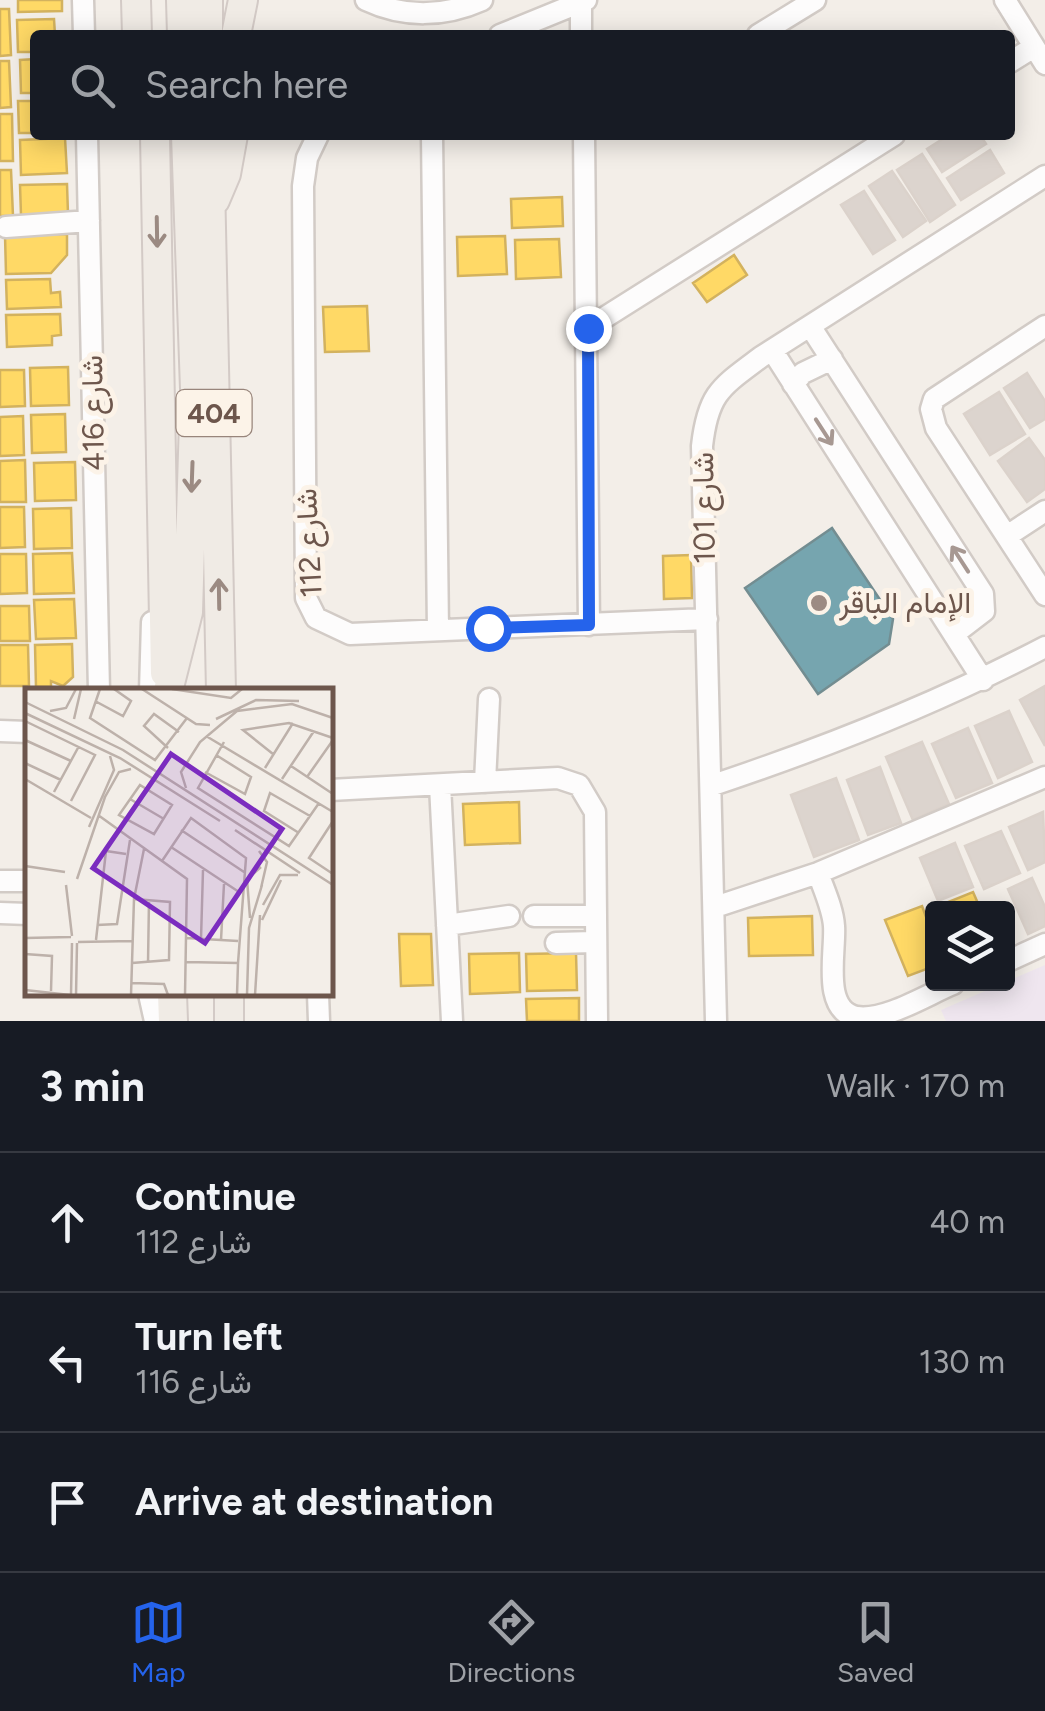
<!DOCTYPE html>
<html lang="en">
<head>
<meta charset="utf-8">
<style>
  body { margin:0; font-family:Figtree,Vazirmatn,sans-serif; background:#20242c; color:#f1f3f6 }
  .controls { position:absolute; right:30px; bottom:30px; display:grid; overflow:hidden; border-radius:10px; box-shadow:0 5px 25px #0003 }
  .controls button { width:90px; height:90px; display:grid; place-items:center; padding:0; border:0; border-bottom:2px solid #363941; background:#171b24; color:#f1f3f6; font:50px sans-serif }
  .stop { position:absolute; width:30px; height:30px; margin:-22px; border:8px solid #2563eb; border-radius:50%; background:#fff }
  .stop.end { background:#2563eb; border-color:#fff; box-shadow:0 2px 10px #0008 }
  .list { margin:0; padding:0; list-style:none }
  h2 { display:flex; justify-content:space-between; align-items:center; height:130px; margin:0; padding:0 40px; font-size:42px }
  h2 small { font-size:32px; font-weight:400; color:#9ea1a6 }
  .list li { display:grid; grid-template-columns:65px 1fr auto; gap:30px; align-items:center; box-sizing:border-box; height:140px; padding:0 40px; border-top:2px solid #363941 }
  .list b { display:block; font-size:38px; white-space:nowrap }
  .list p { margin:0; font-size:32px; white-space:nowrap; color:#9ea1a6 }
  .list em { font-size:32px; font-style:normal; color:#9ea1a6 }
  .icon { flex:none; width:55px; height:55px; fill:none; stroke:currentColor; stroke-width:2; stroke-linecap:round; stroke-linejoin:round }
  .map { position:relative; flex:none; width:1045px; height:1021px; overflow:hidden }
  .search { position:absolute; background:#171b24; box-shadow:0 5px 25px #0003; left:30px; right:30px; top:30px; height:110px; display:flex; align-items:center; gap:25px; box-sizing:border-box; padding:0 35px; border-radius:10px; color:#9ea1a6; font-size:38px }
  .sheet { height:550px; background:#171b24 }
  nav { display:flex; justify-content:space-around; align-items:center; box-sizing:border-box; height:140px; border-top:2px solid #363941; background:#171b24; font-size:28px; color:#9ea1a6 }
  nav a { display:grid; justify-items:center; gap:5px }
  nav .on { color:#2563eb }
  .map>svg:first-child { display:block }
</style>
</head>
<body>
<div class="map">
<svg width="1045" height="1021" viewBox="0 0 1045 1021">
  <rect width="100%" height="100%" fill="#f3eee8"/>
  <path fill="#efe6ef" d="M 1045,965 L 1045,1021 L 946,1021 L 941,1010 Z"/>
  <path fill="#ffd966" stroke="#d3b25e" stroke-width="2.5" d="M 18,0 L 62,0 L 62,11 L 18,12 Z
    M 0,9 L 9,9 L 11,55 L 0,56 Z
    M 54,19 L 55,35 L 35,35 L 35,52 L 18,52 L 17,20 Z
    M 35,59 L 35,93 L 21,93 L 20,60 Z
    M 0,61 L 9,61 L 11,107 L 0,108 Z
    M 18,101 L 35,101 L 35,133 L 19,133 Z
    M 0,114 L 12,114 L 13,161 L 0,161 Z
    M 65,138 L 67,173 L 21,175 L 20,140 Z
    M 0,170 L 11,170 L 13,216 L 0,216 Z
    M 67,184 L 68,214 L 21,215 L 20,185 Z
    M 562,197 L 563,226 L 512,228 L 511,199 Z
    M 67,234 L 67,255 L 51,273 L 6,274 L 5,235 Z
    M 505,236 L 507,274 L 458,276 L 457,237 Z
    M 559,239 L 561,277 L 516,279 L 515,240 Z
    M 734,255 L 747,275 L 707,302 L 693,283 Z
    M 50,279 L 51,293 L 60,292 L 61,307 L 7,309 L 6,280 Z
    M 367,306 L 369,351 L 325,352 L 323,307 Z
    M 60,314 L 61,335 L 52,336 L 52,345 L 7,347 L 6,315 Z
    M 68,367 L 69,405 L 31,406 L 30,368 Z
    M 0,370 L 24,370 L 25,406 L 0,407 Z
    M 65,414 L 66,452 L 32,453 L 31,415 Z
    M 23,416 L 24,455 L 0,456 L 0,417 Z
    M 25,460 L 26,502 L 0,502 L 0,461 Z
    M 75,462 L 76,500 L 35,501 L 34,463 Z
    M 0,507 L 24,507 L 25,547 L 0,548 Z
    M 71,508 L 72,548 L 34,549 L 33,509 Z
    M 72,553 L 74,593 L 34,594 L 33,554 Z
    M 0,554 L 26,554 L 27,593 L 0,594 Z
    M 691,555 L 692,598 L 664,599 L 663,556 Z
    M 74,599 L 76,638 L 36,639 L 34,600 Z
    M 0,606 L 29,606 L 30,641 L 0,641 Z
    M 72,644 L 73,677 L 63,686 L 51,681 L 51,687 L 36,687 L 35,645 Z
    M 0,645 L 28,645 L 29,686 L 0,686 Z
    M 519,802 L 520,843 L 465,845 L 463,804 Z
    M 973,892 L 980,908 L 937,908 L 936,907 Z
    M 922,906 L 932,933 L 932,967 L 908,976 L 885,920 Z
    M 812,916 L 813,955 L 749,956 L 748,918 Z
    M 399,934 L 431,934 L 433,985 L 401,986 Z
    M 519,953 L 520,992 L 470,994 L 469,954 Z
    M 576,953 L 577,990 L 527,991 L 526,954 Z
    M 579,998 L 579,1021 L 527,1021 L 526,999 Z"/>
  <path fill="#76a5af" stroke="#738d91" stroke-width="2.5" d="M 832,528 L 893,619 L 889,644 L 818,694 L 745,588 Z"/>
  <path fill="#dcd4ce" stroke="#dbd2cb" stroke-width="2.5" d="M 949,135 L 980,135 L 986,144 L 942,172 L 927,149 Z
    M 990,150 L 1004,173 L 961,200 L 947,178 Z
    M 922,154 L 955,205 L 930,222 L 897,170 Z
    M 892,171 L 926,221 L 903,237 L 869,186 Z
    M 864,191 L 895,240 L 873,254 L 841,205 Z
    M 1027,373 L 1045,401 L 1045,419 L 1030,428 L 1004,388 Z
    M 999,392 L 1025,434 L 990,455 L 964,414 Z
    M 1029,438 L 1045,460 L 1045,489 L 1027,502 L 998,461 Z
    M 1045,686 L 1045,746 L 1020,700 Z
    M 1009,711 L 1032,762 L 998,778 L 975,726 Z
    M 968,728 L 992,783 L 956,798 L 932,744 Z
    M 922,742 L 949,804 L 913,820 L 886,757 Z
    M 880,767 L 901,823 L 868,835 L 847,780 Z
    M 836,778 L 859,840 L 814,857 L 791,795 Z
    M 1043,812 L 1045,862 L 1028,870 L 1009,827 Z
    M 1001,831 L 1020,873 L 984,889 L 965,846 Z
    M 955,843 L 973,887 L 938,901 L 920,858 Z
    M 1032,878 L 1045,907 L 1045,926 L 1028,934 L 1008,889 Z"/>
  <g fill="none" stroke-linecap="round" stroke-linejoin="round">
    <defs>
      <path id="minor" d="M 83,0 L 84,35
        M 366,0 C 404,18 444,17 482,0
        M 1005,0 L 1045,64
        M 581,3 L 581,35
        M 500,35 L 586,0
        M 758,35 L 815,0
        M 1010,62 L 1034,47
        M 87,135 L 99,691
        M 318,135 L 307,158 L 303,186 L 306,598 L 316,618 L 350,634 L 707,619
        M 432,135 L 438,630
        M 584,135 L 589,625
        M 6,227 L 89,221
        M 810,326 L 983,594 L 984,611 L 954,634
        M 1045,326 L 934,399 L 931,409 L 936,428 L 1045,595
        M 588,328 L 894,135
        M 772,350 L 983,680
        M 793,384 L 803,373 L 832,359
        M 1007,536 L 1045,511
        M 150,691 L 152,622
        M 0,731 L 28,732
        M 485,782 L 489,699
        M 440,785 L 452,1021
        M 713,785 C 827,747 938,703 1045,647
        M 330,790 L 558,778 L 579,785 L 595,812 L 597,1021
        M 818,873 C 824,890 833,909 834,926 C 836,951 821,1011 857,1017 C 886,1021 928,994 953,984
        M 0,881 L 28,881
        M 715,907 L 818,873 L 1045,777
        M 0,913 L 28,914
        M 534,916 L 594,916
        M 447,925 L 509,916
        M 556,943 L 594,942
        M 1008,961 L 1045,944
        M 149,994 L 155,1021
        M 318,994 L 319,1021
        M 716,1021 L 702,446 C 708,393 721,387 761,357 L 1045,176"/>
      <path id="major" d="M 136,0 L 137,35
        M 181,0 L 182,35
        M 208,0 L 208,35
        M 236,35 L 243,0
        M 155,135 L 165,673
        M 209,135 L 221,691
        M 215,200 L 226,174 L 233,135
        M 168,691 L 188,612 L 195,389 L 186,135
        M 172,994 L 173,1021
        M 229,994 L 229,1021"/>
    </defs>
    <use href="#minor" stroke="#d2cbc6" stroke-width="25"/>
    <use href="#major" stroke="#d3cac6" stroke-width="32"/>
    <use href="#minor" stroke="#fdfcfc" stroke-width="20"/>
    <use href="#major" stroke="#f0ebe5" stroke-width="28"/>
  </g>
  <defs><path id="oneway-shaft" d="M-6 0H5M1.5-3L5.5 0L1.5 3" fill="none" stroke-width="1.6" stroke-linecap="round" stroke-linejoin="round" transform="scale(2.5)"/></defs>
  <g stroke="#9b8a82">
    <use href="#oneway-shaft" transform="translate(157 232) rotate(89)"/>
    <use href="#oneway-shaft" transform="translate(192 477) rotate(92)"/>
    <use href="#oneway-shaft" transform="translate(219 594) rotate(-91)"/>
  </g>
  <g stroke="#a79892">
    <use href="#oneway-shaft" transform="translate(824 432) rotate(57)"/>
    <use href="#oneway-shaft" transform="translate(960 559) rotate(-123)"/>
  </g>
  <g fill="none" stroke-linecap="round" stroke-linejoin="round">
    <path stroke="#2563eb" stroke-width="12" d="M 488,628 L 589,625 L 588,328"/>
  </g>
  <circle fill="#9c8b83" stroke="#fcf3e8" stroke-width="4" cx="819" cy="603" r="10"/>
  <g text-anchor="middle" stroke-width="10" stroke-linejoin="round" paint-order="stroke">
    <rect fill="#fcf3e8" stroke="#98857b" stroke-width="2.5" x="176.5" y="390" width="75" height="46" rx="8"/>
    <g font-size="28" font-weight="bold" fill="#6d564c">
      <text x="214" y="423">404</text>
    </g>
    <g font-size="30" fill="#6d564c" stroke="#fcf3e8">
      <text transform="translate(93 413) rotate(-91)" y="10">شارع 416</text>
      <text transform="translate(704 508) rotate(-91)" y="10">شارع 101</text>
      <text transform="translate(309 543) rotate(-93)" y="10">شارع 112</text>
    </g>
    <g font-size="30" fill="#6d564c" stroke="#fcf3e8" text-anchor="start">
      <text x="839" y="613">الإمام الباقر</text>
    </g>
  </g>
  <g transform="translate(25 688)">
    <rect width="308" height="308" fill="#f3eee8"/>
    <path fill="none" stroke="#bdb1aa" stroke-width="2.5" d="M 75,1 L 65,30 L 130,72 L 162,30M 117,1 L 171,36 L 185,37M 147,1 L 206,10 L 217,1M 70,13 L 98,28 L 106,13 L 89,1M 0,14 L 98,62 L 308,197M 25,23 L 41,20 L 51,1M 0,25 L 95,70 L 195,133M 49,31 L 56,1M 191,31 L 231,12 L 274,13M 0,33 L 70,67 L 46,113M 181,48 L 308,124M 0,52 L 46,73M 199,54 L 173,100 L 264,158 L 294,115M 143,60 L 119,38 L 129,26 L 154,44M 248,66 L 218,42 L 264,35 L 308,50M 0,75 L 36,92M 266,78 L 308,106M 240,80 L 268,35M 180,84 L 220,106 L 226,89 L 191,67M 282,89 L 308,52M 0,91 L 66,130M 257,91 L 289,43M 115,97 L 147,117 L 129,146 L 94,127 ZM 161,100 L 156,84 L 175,54 L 212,23 L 267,16 L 308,30M 29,104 L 54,58M 105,111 L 139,131M 73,127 L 162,191 L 160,307M 308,133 L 284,170 L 308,186M 64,139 L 89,82 L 85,68M 156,142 L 219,184M 210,142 L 275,185M 274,145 L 239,123 L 245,105 L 285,128M 146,159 L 214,204M 234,163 L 242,174 L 236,200M 137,173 L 166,130 L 221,170 L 213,275 L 160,274M 0,178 L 40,184M 52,191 L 80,109 L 94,84 L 106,81M 41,197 L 47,248M 238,217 L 255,187 L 273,187M 225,230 L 222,191 L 236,179M 237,232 L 256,192M 72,237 L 92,236 L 105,152M 0,250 L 46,249M 161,250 L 213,253M 176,251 L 178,182M 71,252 L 81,163 L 101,166M 196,252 L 199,196M 53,254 L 107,253M 0,266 L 27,268 L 26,303M 107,275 L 144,272 L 145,214 L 109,211M 123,275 L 124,212M 107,295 L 139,296 L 143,307M 0,302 L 45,307M 46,307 L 47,255M 51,307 L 52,255M 106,307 L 109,211 L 119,161M 212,307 L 213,275M 222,307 L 224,240 L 237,197M 230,307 L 235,227"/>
    <path fill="#7b2cbf" fill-opacity="0.15" stroke="#7b2cbf" stroke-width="5" d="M 146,66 L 257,141 L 180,255 L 68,180 Z"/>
    <rect width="308" height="308" fill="none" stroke="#6d564c" stroke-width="5"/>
  </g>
</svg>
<div class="controls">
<button><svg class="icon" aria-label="layers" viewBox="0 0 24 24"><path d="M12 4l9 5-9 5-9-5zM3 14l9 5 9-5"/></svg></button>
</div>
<div class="stop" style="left:488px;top:628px"></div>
<div class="stop end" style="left:588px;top:328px"></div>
<div class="search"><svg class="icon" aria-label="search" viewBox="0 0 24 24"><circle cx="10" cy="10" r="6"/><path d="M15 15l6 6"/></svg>Search here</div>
</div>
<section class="sheet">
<h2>3 min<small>Walk · 170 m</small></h2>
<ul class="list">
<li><svg class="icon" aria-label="ahead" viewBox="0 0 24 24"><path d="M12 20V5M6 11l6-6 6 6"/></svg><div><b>Continue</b><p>شارع 112</p></div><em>40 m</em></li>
<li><svg class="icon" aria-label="left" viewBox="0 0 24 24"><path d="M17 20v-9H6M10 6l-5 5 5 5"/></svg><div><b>Turn left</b><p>شارع 116</p></div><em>130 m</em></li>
<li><svg class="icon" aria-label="arrive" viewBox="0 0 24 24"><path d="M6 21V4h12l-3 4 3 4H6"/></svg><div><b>Arrive at destination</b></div></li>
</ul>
</section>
<nav>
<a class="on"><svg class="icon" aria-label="map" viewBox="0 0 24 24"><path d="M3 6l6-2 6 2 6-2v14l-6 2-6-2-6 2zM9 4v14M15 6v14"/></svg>Map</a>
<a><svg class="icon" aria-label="directions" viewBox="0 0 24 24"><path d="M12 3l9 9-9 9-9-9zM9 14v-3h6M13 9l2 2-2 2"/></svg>Directions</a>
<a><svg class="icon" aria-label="saved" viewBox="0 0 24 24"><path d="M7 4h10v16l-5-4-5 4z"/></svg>Saved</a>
</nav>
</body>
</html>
